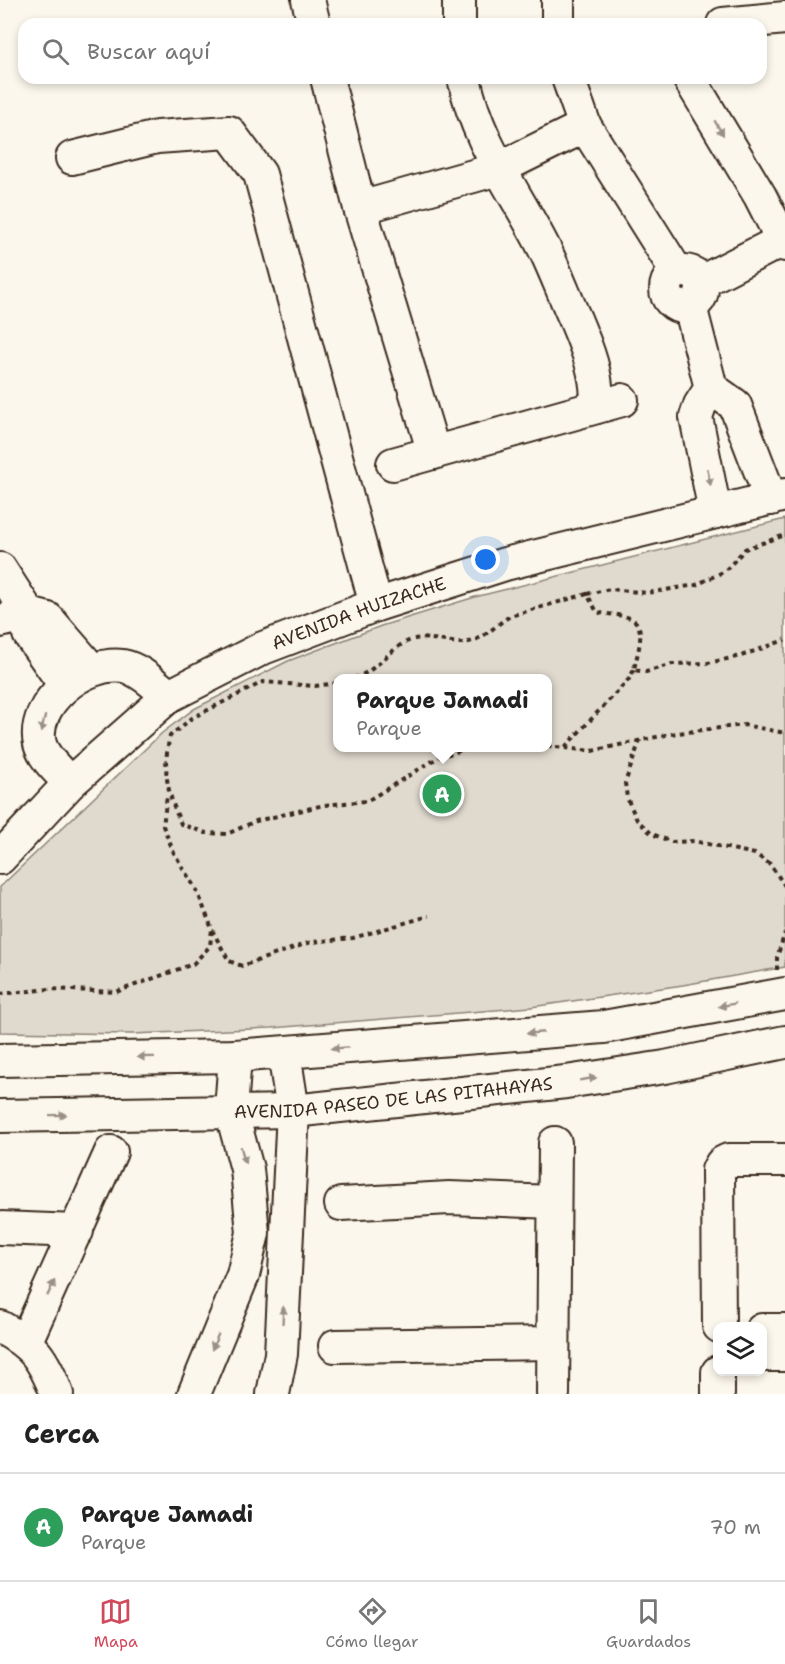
<!DOCTYPE html>
<html lang="es">
<head>
<meta charset="utf-8">
<style>
  body { margin:0; font-family:"Shantell Sans",sans-serif; background:#f2f2f2; color:#222 }
  .controls { position:absolute; right:18px; bottom:18px; display:grid; overflow:hidden; border-radius:12px; box-shadow:0 3px 9px #0003 }
  .controls button { width:54px; height:54px; display:grid; place-items:center; padding:0; border:0; border-bottom:2px solid #e0e0e0; background:#fff; color:#222; font:30px sans-serif }
  .you { position:absolute; left:486px; top:560px; width:21px; height:21px; margin:-15px; border:4px solid #fff; border-radius:50%; background:#1a73e8; box-shadow:0 0 0 9px #1a73e833 }
  .badge { display:grid; place-items:center; width:39px; height:39px; border-radius:50%; background:#d1495b; color:#fff; font-size:20px; font-weight:700 }
  .pin { position:absolute; translate:-50% -50%; border:3px solid #fff; box-shadow:0 2px 6px #0006 }
  .popup { position:absolute; left:333px; top:674px; width:219px; height:78px; box-sizing:border-box; display:grid; place-content:center; border-radius:12px; background:#fff; filter:drop-shadow(0 2px 4px #0005); font-size:20px; white-space:nowrap; color:#767676 }
  .popup b { font-size:22px; color:#222 }
  .popup::after { content:''; position:absolute; left:50%; top:100%; margin-left:-12px; border:12px solid transparent; border-top-color:#fff }
  .list { margin:0; padding:0; list-style:none }
  h2 { display:flex; justify-content:space-between; align-items:center; height:78px; margin:0; padding:0 24px; font-size:26px }
  h2 small { font-size:20px; font-weight:400; color:#767676 }
  .list li { display:grid; grid-template-columns:39px 1fr auto; gap:18px; align-items:center; box-sizing:border-box; height:108px; padding:0 24px; border-top:2px solid #e0e0e0 }
  .list b { display:block; font-size:22px; white-space:nowrap }
  .list p { margin:0; font-size:20px; white-space:nowrap; color:#767676 }
  .list em { font-size:20px; font-style:normal; color:#767676 }
  .icon { flex:none; width:33px; height:33px; fill:none; stroke:currentColor; stroke-width:2; stroke-linecap:round; stroke-linejoin:round }
  .map { position:relative; flex:none; width:785px; height:1394px; overflow:hidden }
  .search { position:absolute; background:#fff; box-shadow:0 3px 9px #0003; left:18px; right:18px; top:18px; height:66px; display:flex; align-items:center; gap:15px; box-sizing:border-box; padding:0 21px; border-radius:18px; color:#767676; font-size:22px }
  .sheet { height:186px; background:#fff }
  nav { display:flex; justify-content:space-around; align-items:center; box-sizing:border-box; height:84px; border-top:2px solid #e0e0e0; background:#fff; font-size:16px; color:#767676 }
  nav a { display:grid; justify-items:center; gap:3px }
  nav .on { color:#d1495b }
  .map>svg:first-child { display:block }
</style>
</head>
<body>
<div class="map">
<svg width="785" height="1394" viewBox="0 0 785 1394">
  <rect width="100%" height="100%" fill="#fbf7ec"/>
  <filter id="ink" filterUnits="userSpaceOnUse"><feTurbulence type="fractalNoise" baseFrequency=".0167" numOctaves="2"/><feDisplacementMap in="SourceGraphic" scale="12" xChannelSelector="R" yChannelSelector="G"/><feConvolveMatrix kernelMatrix="1 2 1 2 8 2 1 2 1" color-interpolation-filters="sRGB"/></filter>
  <g filter="url(#ink)">
    <path fill="#dfd9ce" stroke="#8d8276" stroke-width="1.5" fill-rule="evenodd" d="M 785,519 L 785,967 L 683,985 L 531,1007 L 272,1028 L 132,1034 L 0,1032 L 0,887 L 162,733 L 194,709 L 288,661 L 381,626 L 475,597 ZM 337,678 L 547,678 L 547,748 L 337,748 Z"/>
    <g fill="none" stroke-linecap="round" stroke-linejoin="round">
      <defs>
        <g id="minor">
          <path d="M 308,0 L 314,24"/>
          <path d="M 558,0 L 558,24"/>
          <path d="M 459,24 L 459,0"/>
          <path d="M 723,24 L 785,18"/>
          <path d="M 327,78 L 360,208 L 434,453"/>
          <path d="M 464,78 C 477,144 517,193 546,252 C 556,273 565,297 575,319 C 586,345 600,379 596,407"/>
          <path d="M 568,78 L 585,126 L 677,272"/>
          <path d="M 689,78 L 760,196 L 785,245"/>
          <path d="M 72,158 L 157,137 L 229,132 L 260,174 L 376,605"/>
          <path d="M 360,208 L 498,169 L 585,126"/>
          <circle cx="684" cy="289" r="18"/>
          <path d="M 701,282 L 783,240"/>
          <path d="M 690,306 L 711,388 L 700,405 L 696,417 L 715,512"/>
          <path d="M 711,388 L 735,405 L 771,499"/>
          <path d="M 393,464 L 622,400"/>
          <path d="M 0,569 L 29,614 L 29,634 L 65,685"/>
          <path d="M 0,621 L 29,614 L 48,619 L 92,670"/>
          <path d="M 70,783 C 60,772 44,759 40,744 C 30,703 86,660 123,666 C 140,669 156,686 169,696"/>
          <path id="s1" d="M 0,858 L 70,783 L 169,696 L 263,648 L 376,605 L 505,564 L 785,495"/>
          <path d="M 0,1060 L 235,1056 L 604,1027 L 785,994"/>
          <path id="s2" d="M 0,1116 L 293,1111 L 566,1082 L 665,1067 L 785,1042"/>
          <path d="M 341,1204 L 449,1198 L 554,1202"/>
          <path d="M 0,1228 L 77,1231"/>
          <path d="M 719,1326 L 718,1170 L 722,1163 L 728,1160 L 785,1160"/>
          <path d="M 0,1327 C 34,1345 43,1358 57,1394"/>
          <path d="M 762,1330 L 785,1330"/>
          <path d="M 26,1341 L 111,1152"/>
          <path d="M 335,1346 L 553,1343"/>
          <path d="M 762,1355 L 785,1355"/>
          <path d="M 194,1394 L 243,1275 L 253,1233 L 247,1169 L 231,1110 L 235,1056"/>
          <path d="M 273,1394 L 281,1354 L 293,1111 L 284,1053"/>
          <path d="M 553,1394 L 555,1143"/>
          <path d="M 718,1394 L 718,1372"/>
        </g>
      </defs>
      <use href="#minor" stroke="#3b2a1e" stroke-width="36"/>
      <path stroke="#3b2a1e" stroke-width="4" stroke-dasharray="4.5 4.5" stroke-linecap="butt" d="M 587,594 L 610,589 L 647,593 L 696,585 L 725,571 L 745,549 L 785,535
        M 354,678 C 378,671 390,647 411,640 C 427,635 446,643 462,643 C 482,642 494,626 510,616 L 587,594 L 597,612 C 607,615 620,614 630,618 C 649,626 636,656 634,670 L 646,672 L 672,664 L 708,663 L 741,656 L 785,640
        M 337,683 L 315,686 L 263,682 L 192,718 L 170,736 C 162,770 167,792 181,824 L 206,833 L 227,834 L 256,821 L 324,805 L 367,801 L 439,757 L 469,748
        M 640,740 L 625,783 L 627,798 L 637,820 L 652,834 L 672,842 L 694,841 L 755,854 L 770,864 L 785,886
        M 547,746 L 592,751 L 670,734 L 744,725 L 785,733
        M 565,747 L 629,679 L 634,670
        M 212,930 L 229,961 L 242,966 L 311,942 L 353,938 L 429,916
        M 777,970 L 777,957 L 785,933
        M 0,994 L 50,989 L 116,992 L 193,964 L 210,946 L 212,929 L 198,893 L 174,853 L 163,826 L 167,795"/>
      <use href="#minor" stroke="#fbf7ec" stroke-width="32"/>
    </g>
    <defs><path id="oneway-solid" d="M-6-.8H1V-3.2L6.5 0L1 3.2V.8H-6Z" transform="scale(1.5)"/></defs>
    <g fill="#9b9085">
      <use href="#oneway-solid" transform="translate(719 128) rotate(59)"/>
      <use href="#oneway-solid" transform="translate(709 477) rotate(79)"/>
      <use href="#oneway-solid" transform="translate(43 724) rotate(105)"/>
      <use href="#oneway-solid" transform="translate(727 1005) rotate(170)"/>
      <use href="#oneway-solid" transform="translate(535 1033) rotate(175)"/>
      <use href="#oneway-solid" transform="translate(340 1048) rotate(175)"/>
      <use href="#oneway-solid" transform="translate(146 1057) rotate(179)"/>
      <use href="#oneway-solid" transform="translate(588 1079) rotate(-9)"/>
      <use href="#oneway-solid" transform="translate(58 1115) rotate(-1)"/>
      <use href="#oneway-solid" transform="translate(243 1155) rotate(75)"/>
      <use href="#oneway-solid" transform="translate(51 1288) rotate(-65)"/>
      <use href="#oneway-solid" transform="translate(283 1315) rotate(-87)"/>
      <use href="#oneway-solid" transform="translate(215 1342) rotate(113)"/>
    </g>
  </g>
  <g text-anchor="middle" stroke-width="4.5" stroke-linejoin="round" paint-order="stroke">
    <g font-size="18" fill="#3b2a1e" stroke="#fbf7ec">
      <text dy="6" stroke="none"><textPath href="#s1" startOffset="442">AVENIDA HUIZACHE</textPath></text>
      <text dy="6" stroke="none"><textPath href="#s2" startOffset="394">AVENIDA PASEO DE LAS PITAHAYAS</textPath></text>
    </g>
  </g>
</svg>
<div class="controls">
<button><svg class="icon" aria-label="layers" viewBox="0 0 24 24"><path d="M12 4l9 5-9 5-9-5zM3 14l9 5 9-5"/></svg></button>
</div>
<div class="you"></div>
<div class="pin badge" style="left:442px;top:794px;background:#2e9e5b">A</div>
<div class="popup"><b>Parque Jamadi</b>Parque</div>
<div class="search"><svg class="icon" aria-label="search" viewBox="0 0 24 24"><circle cx="10" cy="10" r="6"/><path d="M15 15l6 6"/></svg>Buscar aquí</div>
</div>
<section class="sheet">
<h2>Cerca<small></small></h2>
<ul class="list">
<li><span class="badge" style="background:#2e9e5b">A</span><div><b>Parque Jamadi</b><p>Parque</p></div><em>70 m</em></li>
</ul>
</section>
<nav>
<a class="on"><svg class="icon" aria-label="map" viewBox="0 0 24 24"><path d="M3 6l6-2 6 2 6-2v14l-6 2-6-2-6 2zM9 4v14M15 6v14"/></svg>Mapa</a>
<a><svg class="icon" aria-label="directions" viewBox="0 0 24 24"><path d="M12 3l9 9-9 9-9-9zM9 14v-3h6M13 9l2 2-2 2"/></svg>Cómo llegar</a>
<a><svg class="icon" aria-label="saved" viewBox="0 0 24 24"><path d="M7 4h10v16l-5-4-5 4z"/></svg>Guardados</a>
</nav>
</body>
</html>
